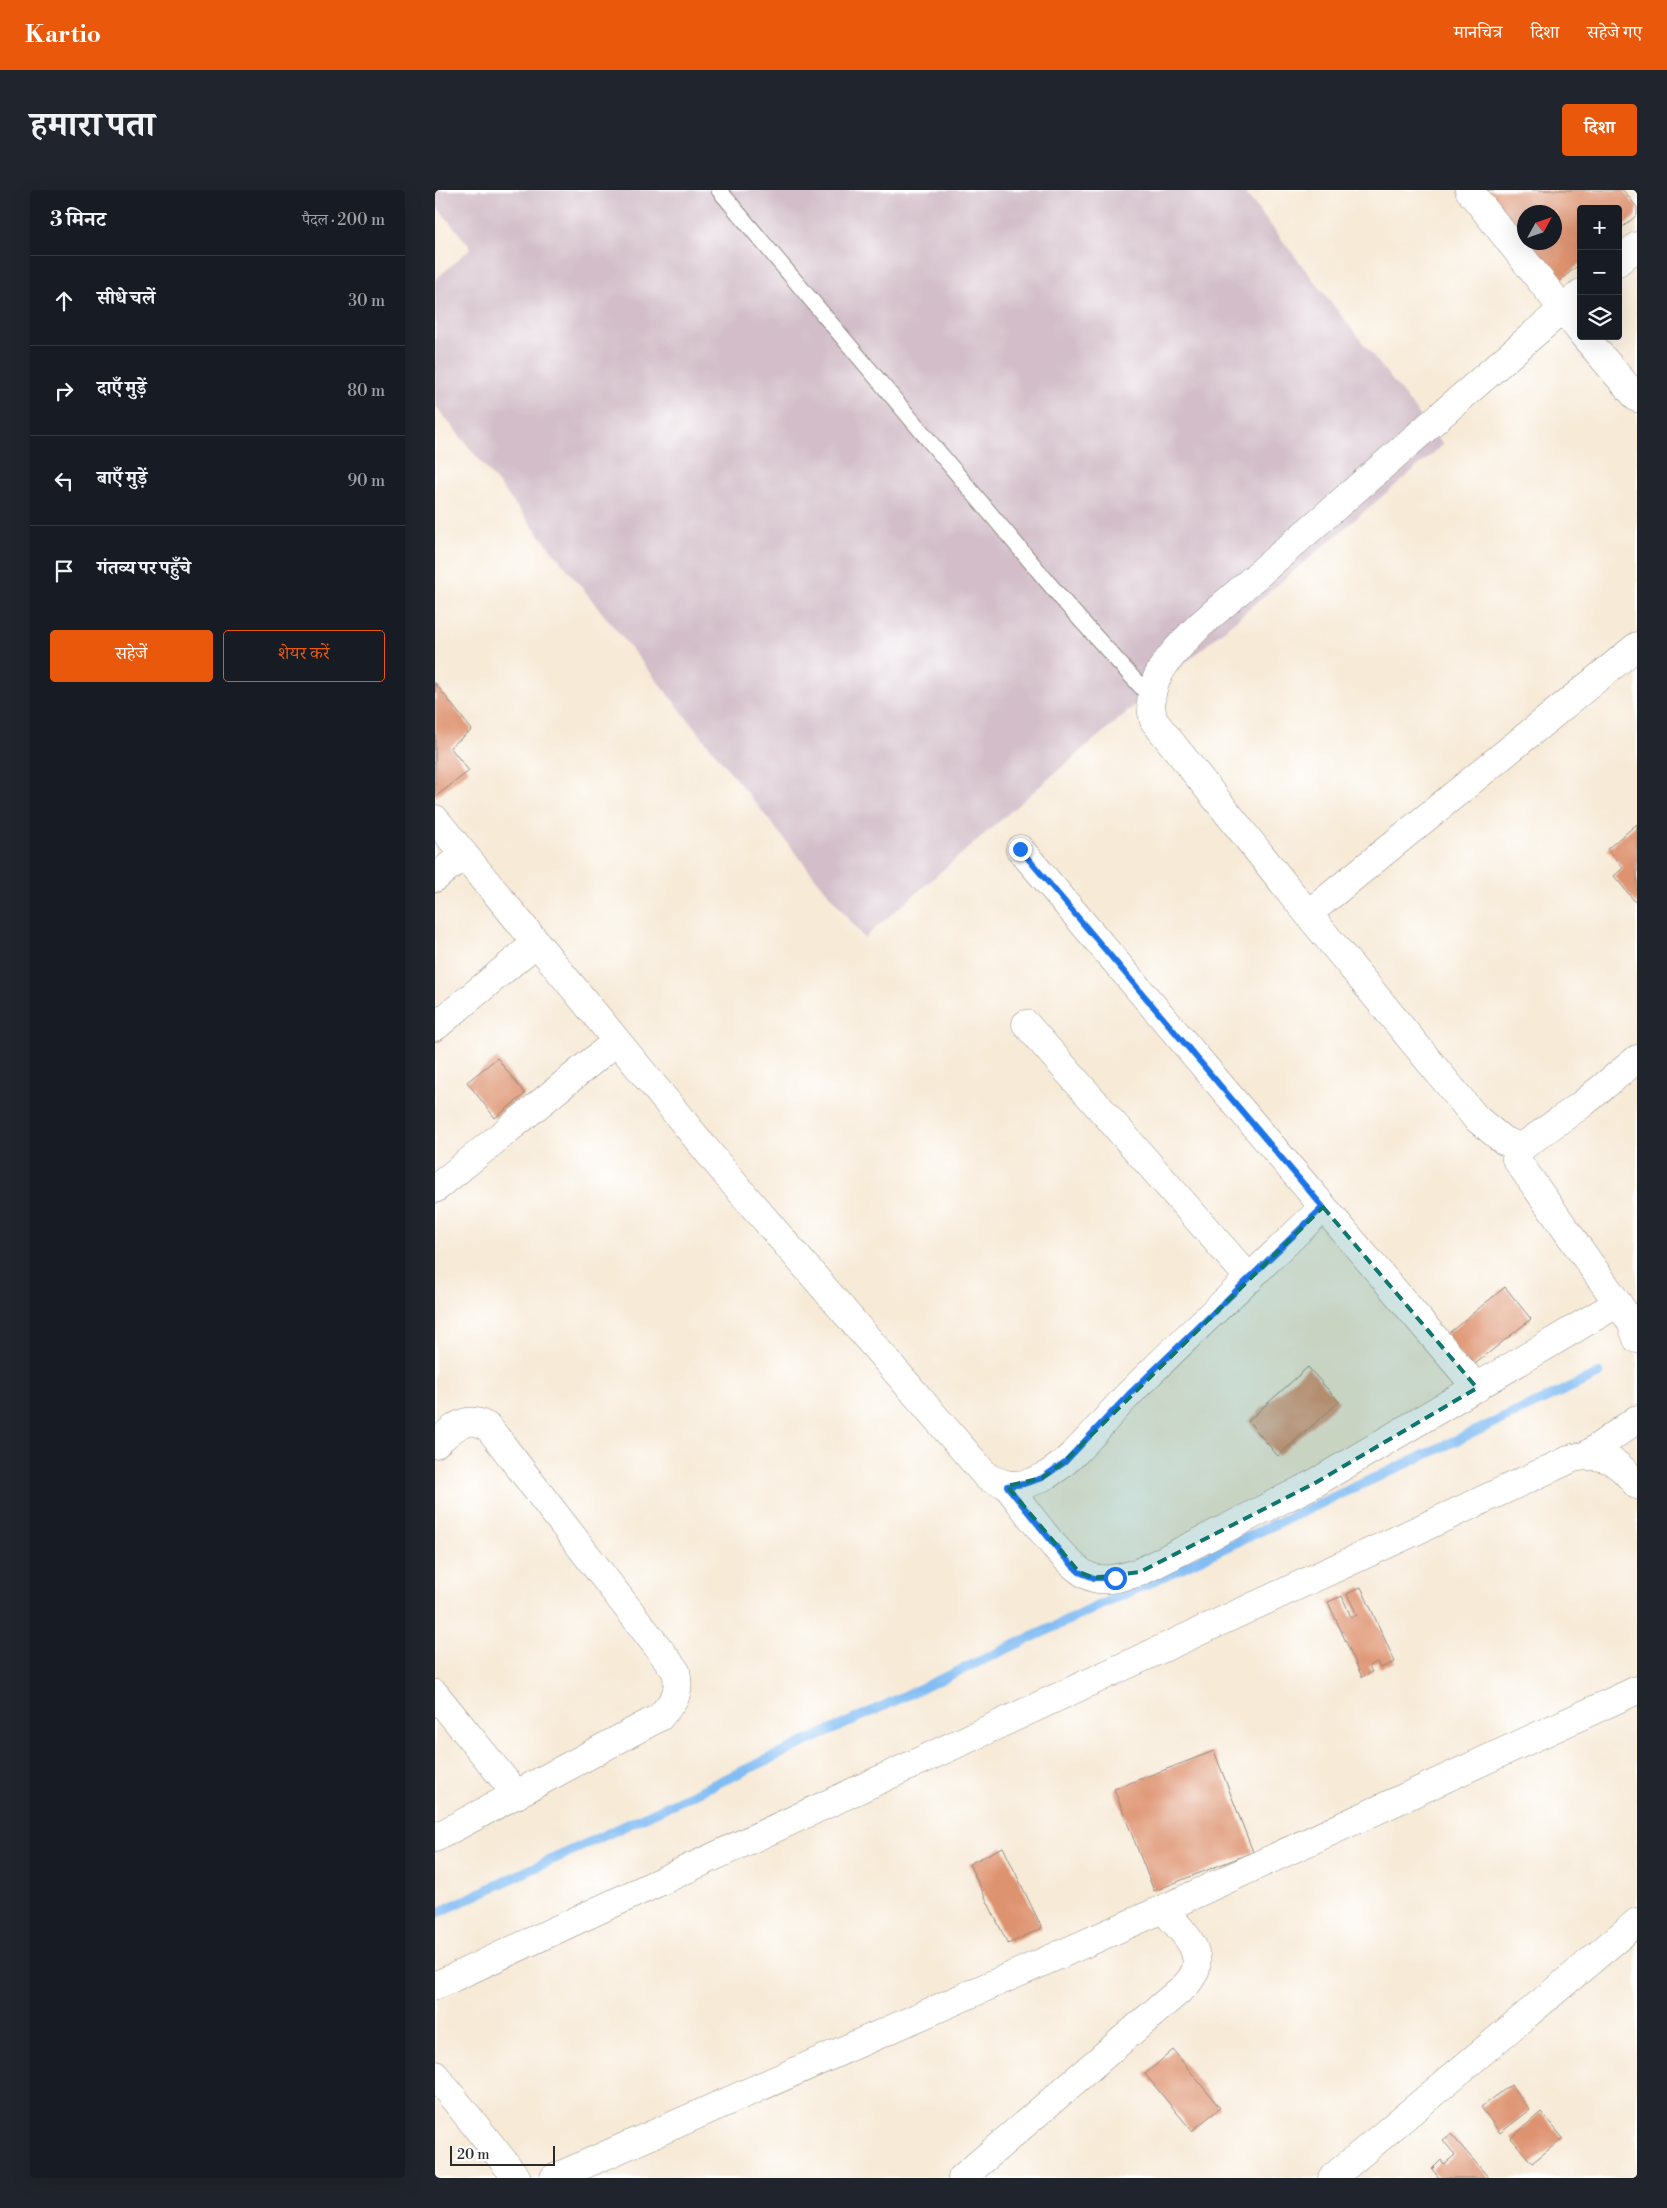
<!DOCTYPE html>
<html lang="hi">
<head>
<meta charset="utf-8">
<style>
  body { margin:0; font-family:"Libre Bodoni","Noto Serif Devanagari",serif; background:#20242c; color:#f1f3f6 }
  .controls { position:absolute; right:15px; top:15px; display:grid; overflow:hidden; border-radius:5px; box-shadow:0 5px 20px #0002 }
  .controls button { width:45px; height:45px; display:grid; place-items:center; padding:0; border:0; border-bottom:1px solid #363941; background:#171b24; color:#f1f3f6; font:25px sans-serif }
  .compass { position:absolute; left:1082px; top:15px; width:45px; height:45px; border-radius:50%; background:#171b24; box-shadow:0 5px 20px #0002; rotate:50deg }
  .scale { position:absolute; left:15px; bottom:12px; width:105px; box-sizing:border-box; padding-left:5px; border:2px solid #2b2b2b; border-top:0; font-size:14px; line-height:18px; white-space:nowrap; color:#2b2b2b; -webkit-text-stroke:4px #fff; paint-order:stroke }
  .stop { position:absolute; width:15px; height:15px; margin:-11px; border:4px solid #1a73e8; border-radius:50%; background:#fff }
  .stop.end { background:#1a73e8; border-color:#fff; box-shadow:0 1px 5px #0008 }
  .list { margin:0; padding:0; list-style:none }
  h2 { display:flex; justify-content:space-between; align-items:center; height:65px; margin:0; padding:0 20px; font-size:21px }
  h2 small { font-size:16px; font-weight:400; color:#9ea1a6 }
  .list li { display:grid; grid-template-columns:32px 1fr auto; gap:15px; align-items:center; box-sizing:border-box; height:90px; padding:0 20px; border-top:1px solid #363941 }
  .list b { display:block; font-size:19px; white-space:nowrap }
  .list em { font-size:16px; font-style:normal; color:#9ea1a6 }
  .actions { display:flex; gap:10px; padding:15px 20px }
  .actions a { flex:1; padding:11px 0; border:1px solid #ea580c; border-radius:5px; text-align:center; font-size:18px; color:#ea580c }
  .actions .main { background:#ea580c; color:#fff }
  .icon { flex:none; width:28px; height:28px; fill:none; stroke:currentColor; stroke-width:2; stroke-linecap:round; stroke-linejoin:round }
  .map { position:relative; flex:none; width:1202px; height:1988px; overflow:hidden; border-radius:5px }
  header { display:flex; align-items:center; gap:30px; box-sizing:border-box; height:70px; padding:0 25px; background:#ea580c; color:#fff }
  header strong { font-size:24px }
  nav { display:flex; gap:28px; margin-inline-start:auto; font-size:18px }
  .intro { display:flex; align-items:center; justify-content:space-between; box-sizing:border-box; height:120px; padding:0 30px }
  h1 { margin:0; font-size:35px }
  .button { padding:12px 22px; border-radius:5px; background:#ea580c; color:#fff; font-size:18px; font-weight:700 }
  main { display:flex; gap:30px; padding:0 30px }
  aside { flex:1; background:#171b24; border-radius:5px; box-shadow:0 5px 20px #0002 }
  .map>svg:first-child { display:block }
</style>
</head>
<body>
<header>
<strong>Kartio</strong>
<nav><a>मानचित्र</a><a>दिशा</a><a>सहेजे गए</a></nav>
</header>
<div class="intro"><h1>हमारा पता</h1><a class="button">दिशा</a></div>
<main>
<aside>
<h2>3 मिनट<small>पैदल · 200 m</small></h2>
<ul class="list">
<li><svg class="icon" aria-label="ahead" viewBox="0 0 24 24"><path d="M12 20V5M6 11l6-6 6 6"/></svg><div><b>सीधे चलें</b></div><em>30 m</em></li>
<li><svg class="icon" aria-label="right" viewBox="0 0 24 24"><path d="M7 20v-9h11M14 6l5 5-5 5"/></svg><div><b>दाएँ मुड़ें</b></div><em>80 m</em></li>
<li><svg class="icon" aria-label="left" viewBox="0 0 24 24"><path d="M17 20v-9H6M10 6l-5 5 5 5"/></svg><div><b>बाएँ मुड़ें</b></div><em>90 m</em></li>
<li><svg class="icon" aria-label="arrive" viewBox="0 0 24 24"><path d="M6 21V4h12l-3 4 3 4H6"/></svg><div><b>गंतव्य पर पहुँचे</b></div></li>
</ul>
<div class="actions"><a class="main">सहेजें</a><a>शेयर करें</a></div>
</aside>
<div class="map">
<svg width="1202" height="1988" viewBox="0 0 1202 1988">
  <rect width="100%" height="100%" fill="#fff"/>
  <filter id="ink" filterUnits="userSpaceOnUse"><feTurbulence type="fractalNoise" baseFrequency=".02" numOctaves="2"/><feDisplacementMap in="SourceGraphic" scale="10" xChannelSelector="R" yChannelSelector="G"/><feConvolveMatrix kernelMatrix="1 2 1 2 8 2 1 2 1" color-interpolation-filters="sRGB"/></filter>
  <filter id="wash" filterUnits="userSpaceOnUse"><feTurbulence type="fractalNoise" baseFrequency=".0096" numOctaves="4" result="noise"/><feDisplacementMap in="SourceGraphic" scale="20" xChannelSelector="R" yChannelSelector="G"/><feGaussianBlur stdDeviation="1.12" result="paint"/><feColorMatrix in="noise" values="0 0 0 0 0 0 0 0 0 0 0 0 0 0 0 0 0 1.4 0 .05"/><feComposite in="paint" operator="in"/></filter>
  <g filter="url(#wash)">
    <rect width="100%" height="100%" fill="#f7ead7"/>
    <path fill="#d2bdc8" d="M 0,0 L 808,0 L 1008,255 L 627,577 L 429,748 L 0,215 L 0,90 L 36,58 L 0,14 Z"/>
    <g fill="none" stroke-linecap="round" stroke-linejoin="round">
      <path stroke="#81bcf3" stroke-width="10" d="M 0,1724 L 1164,1184"/>
    </g>
    <g id="blocks">
      <path fill="#de936f" fill-rule="evenodd" d="M 1035,0 L 1188,0 L 1202,17 L 1202,25 L 1183,41 L 1183,19 L 1146,19 L 1146,73 L 1117,97 ZM 1090,22 L 1120,22 L 1120,52 L 1090,52 Z
        M 0,493 L 37,540 L 15,557 L 34,581 L 0,607 Z
        M 1202,634 L 1202,714 L 1179,686 L 1188,678 L 1172,659 Z
        M 62,868 L 90,904 L 60,928 L 32,892 Z
        M 1070,1097 L 1096,1129 L 1035,1178 L 1010,1146 Z
        M 873,1177 L 904,1212 L 843,1266 L 813,1231 Z
        M 926,1397 L 960,1472 L 945,1478 L 942,1472 L 934,1476 L 937,1482 L 927,1487 L 893,1412 L 907,1406 L 916,1427 L 922,1425 L 912,1404 Z
        M 779,1561 L 818,1662 L 719,1701 L 679,1599 Z
        M 568,1657 L 607,1738 L 573,1754 L 534,1674 Z
        M 738,1860 L 785,1918 L 757,1941 L 710,1884 Z
        M 1076,1895 L 1095,1920 L 1065,1943 L 1046,1917 Z
        M 1106,1922 L 1128,1948 L 1097,1973 L 1076,1948 Z
        M 1016,1944 L 1054,1988 L 1004,1988 L 997,1979 L 1006,1970 L 1009,1974 L 1020,1965 L 1008,1950 Z"/>
    </g>
  </g>
  <g filter="url(#ink)">
    <use href="#blocks" fill-opacity="0" stroke="#918a81" stroke-width="1"/>
    <g fill="none" stroke-linecap="round" stroke-linejoin="round">
      <defs>
        <path id="service" d="M 284,0 L 632,415 L 716,508"/>
        <path id="minor" d="M 1034,0 L 1146,142
          M 1183,72 L 1202,56
          M 1149,146 L 1202,208
          M 0,629 L 296,990 L 552,1287 C 573,1297 585,1298 606,1288 C 637,1274 669,1229 694,1204 C 757,1141 824,1080 888,1017
          M 585,659 L 1042,1198
          M 0,688 L 29,664
          M 873,724 L 1202,456
          M 591,834 L 815,1089
          M 0,837 L 101,753
          M 1087,957 L 1069,951 L 1041,928 L 873,724 L 719,531 C 706,491 739,462 764,436 L 1146,103
          M 0,999 L 182,851
          M 1194,1129 L 1081,969 L 1087,957 L 1146,915 L 1202,869
          M 0,1254 C 18,1239 31,1222 54,1238 L 241,1481 C 246,1504 239,1510 225,1527 L 0,1648
          M 1152,1265 L 1202,1229
          M 572,1296 C 590,1318 633,1382 659,1388 C 673,1392 691,1386 705,1382 L 880,1293 L 1183,1113
          M 0,1504 L 82,1605
          M 0,1796 L 1138,1268 C 1169,1261 1183,1271 1202,1295
          M 0,1885 L 82,1988
          M 119,1988 L 728,1719 L 1202,1500
          M 527,1988 L 751,1795 C 755,1790 760,1784 761,1778 C 766,1755 741,1735 728,1719
          M 897,1988 L 1202,1732"/>
        <path id="tertiary" d="M 1196,1132 L 1202,1149"/>
      </defs>
      <use href="#service" stroke="#918a81" stroke-width="17"/>
      <use href="#minor" stroke="#918a81" stroke-width="29"/>
      <use href="#tertiary" stroke="#918a81" stroke-width="29"/>
      <use href="#service" stroke="#fff" stroke-width="15"/>
      <use href="#minor" stroke="#fff" stroke-width="28"/>
      <use href="#tertiary" stroke="#fff" stroke-width="28"/>
    </g>
  </g>
  <g fill="none" stroke-linecap="round" stroke-linejoin="round" filter="url(#ink)">
    <path stroke="#1a73e8" stroke-width="6" d="M 585,659 L 888,1017 L 694,1204 L 630,1272 L 607,1288 L 589,1294 L 572,1296 L 630,1368 L 644,1382 L 659,1388 L 680,1388"/>
  </g>
  <path fill="#0f766e" fill-opacity="0.2" stroke="#0f766e" stroke-width="4" stroke-dasharray="10 6" stroke-linejoin="round" d="M 888,1017 L 1042,1198 L 880,1293 L 705,1382 L 659,1388 L 644,1382 L 572,1296 L 607,1288 L 630,1271 Z"/>
</svg>
<div class="controls">
<button>+</button>
<button>−</button>
<button><svg class="icon" aria-label="layers" viewBox="0 0 24 24"><path d="M12 4l9 5-9 5-9-5zM3 14l9 5 9-5"/></svg></button>
</div>
<svg class="compass" viewBox="-18 -18 36 36"><path d="M0-13l5 13h-10z" fill="#e53935"/><path d="M0 13l5-13h-10z" fill="#9ea1a6"/></svg>
<div class="scale">20 m</div>
<div class="stop" style="left:680px;top:1388px"></div>
<div class="stop end" style="left:585px;top:659px"></div>
</div>
</main>
</body>
</html>
